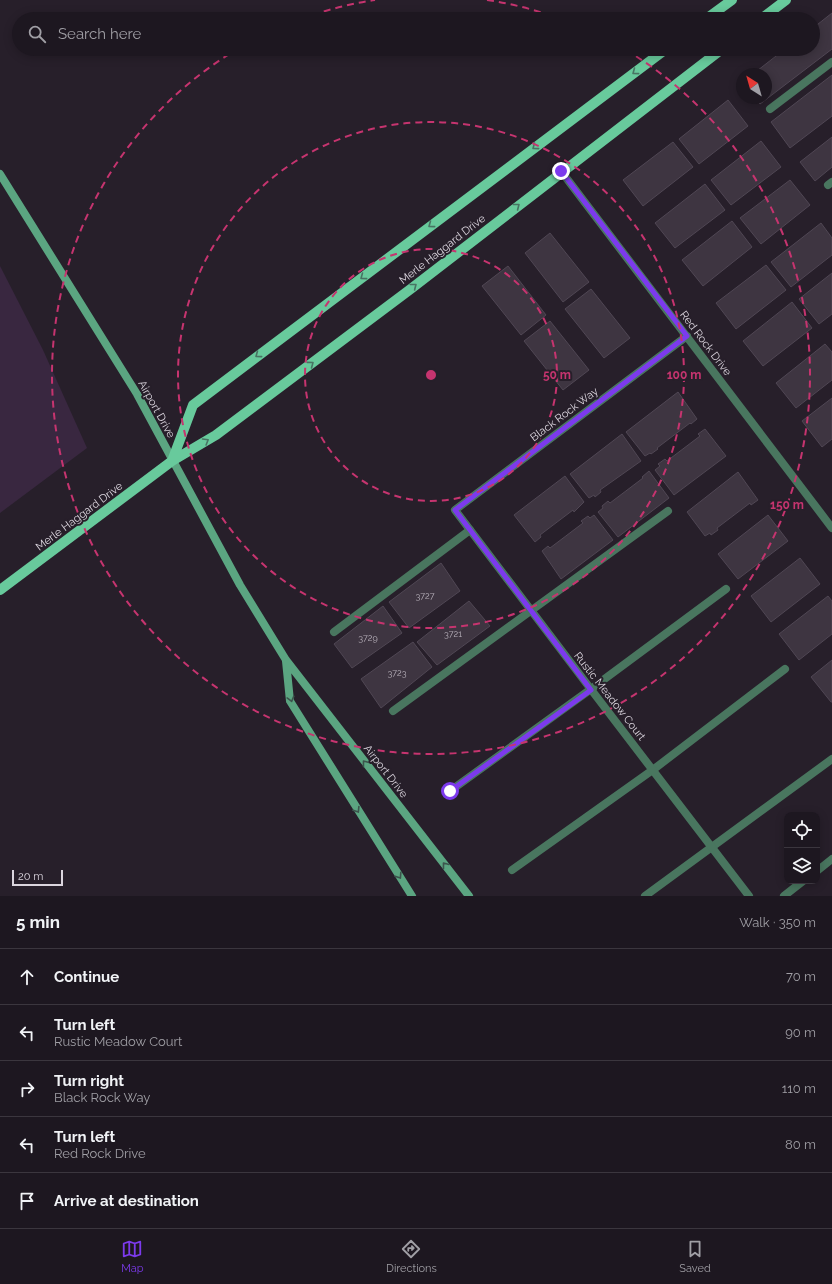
<!DOCTYPE html>
<html lang="en">
<head>
<meta charset="utf-8">
<style>
  body { margin:0; font-family:Raleway,sans-serif; background:#252029; color:#f1f3f6 }
  .controls { position:absolute; right:12px; bottom:12px; display:grid; overflow:hidden; border-radius:8px; box-shadow:0 2px 10px #0003 }
  .controls button { width:36px; height:36px; display:grid; place-items:center; padding:0; border:0; border-bottom:1px solid #3b363e; background:#1d1720; color:#f1f3f6; font:20px sans-serif }
  .compass { position:absolute; left:736px; top:68px; width:36px; height:36px; border-radius:50%; background:#1d1720; box-shadow:0 2px 10px #0003; rotate:323deg }
  .scale { position:absolute; left:12px; bottom:10px; width:51px; box-sizing:border-box; padding-left:4px; border:2px solid #dbd5de; border-top:0; font-size:11px; line-height:14px; white-space:nowrap; color:#dbd5de; -webkit-text-stroke:3px #271f2a; paint-order:stroke }
  .stop { position:absolute; width:12px; height:12px; margin:-9px; border:3px solid #7c3aed; border-radius:50%; background:#fff }
  .stop.end { background:#7c3aed; border-color:#fff; box-shadow:0 1px 4px #0008 }
  .list { margin:0; padding:0; list-style:none }
  h2 { display:flex; justify-content:space-between; align-items:center; height:52px; margin:0; padding:0 16px; font-size:17px }
  h2 small { font-size:13px; font-weight:400; color:#a09fa5 }
  .list li { display:grid; grid-template-columns:26px 1fr auto; gap:12px; align-items:center; box-sizing:border-box; height:56px; padding:0 16px; border-top:1px solid #3b363e }
  .list b { display:block; font-size:15px; white-space:nowrap }
  .list p { margin:0; font-size:13px; white-space:nowrap; color:#a09fa5 }
  .list em { font-size:13px; font-style:normal; color:#a09fa5 }
  .icon { flex:none; width:22px; height:22px; fill:none; stroke:currentColor; stroke-width:2; stroke-linecap:round; stroke-linejoin:round }
  .map { position:relative; flex:none; width:832px; height:896px; overflow:hidden }
  .search { position:absolute; background:#1d1720; box-shadow:0 2px 10px #0003; left:12px; right:12px; top:12px; height:44px; display:flex; align-items:center; gap:10px; box-sizing:border-box; padding:0 14px; border-radius:22px; color:#a09fa5; font-size:15px }
  .sheet { height:332px; background:#1d1720 }
  nav { display:flex; justify-content:space-around; align-items:center; box-sizing:border-box; height:56px; border-top:1px solid #3b363e; background:#1d1720; font-size:11px; color:#a09fa5 }
  nav a { display:grid; justify-items:center; gap:2px }
  nav .on { color:#7c3aed }
  .map>svg:first-child { display:block }
</style>
</head>
<body>
<div class="map">
<svg width="832" height="896" viewBox="0 0 832 896">
  <rect width="100%" height="100%" fill="#271f2a"/>
  <path fill="#392740" d="M 0,266 L 43,350 L 87,448 L 0,513 Z"/>
  <path fill="#3e3541" stroke="#504754" d="M 832,13 L 832,49 L 760,104 L 755,98 L 766,98 L 766,74 L 753,74 L 785,49 L 813,49 L 813,28 Z
    M 832,75 L 832,116 L 790,148 L 771,122 Z
    M 728,100 L 748,126 L 699,164 L 679,139 Z
    M 832,137 L 832,167 L 815,181 L 800,162 Z
    M 761,141 L 781,167 L 731,205 L 711,180 Z
    M 673,142 L 693,167 L 643,206 L 623,180 Z
    M 790,180 L 810,205 L 761,244 L 740,218 Z
    M 705,184 L 725,210 L 675,248 L 655,223 Z
    M 732,221 L 752,247 L 703,286 L 682,260 Z
    M 821,223 L 832,238 L 832,255 L 791,287 L 771,262 Z
    M 550,233 L 589,282 L 563,302 L 525,253 Z
    M 766,265 L 786,290 L 736,329 L 716,303 Z
    M 508,266 L 546,315 L 521,335 L 482,286 Z
    M 832,273 L 832,314 L 819,324 L 799,299 Z
    M 591,289 L 630,338 L 604,358 L 565,309 Z
    M 792,302 L 812,328 L 763,366 L 743,341 Z
    M 550,321 L 589,370 L 563,390 L 524,341 Z
    M 825,344 L 832,352 L 832,380 L 796,408 L 776,383 Z
    M 678,392 L 697,419 L 691,424 L 690,423 L 657,448 L 658,449 L 651,454 L 650,453 L 645,456 L 626,432 Z
    M 832,398 L 832,439 L 822,447 L 802,421 Z
    M 705,429 L 726,456 L 674,495 L 655,470 L 660,466 L 658,464 L 665,459 L 667,461 L 700,436 L 698,434 Z
    M 622,434 L 641,461 L 600,490 L 601,492 L 595,497 L 594,495 L 589,498 L 570,474 Z
    M 649,471 L 669,498 L 618,537 L 598,512 L 603,508 L 602,506 L 608,501 L 610,503 L 643,478 L 642,477 Z
    M 738,472 L 758,500 L 751,505 L 750,503 L 717,528 L 718,530 L 711,535 L 710,533 L 705,536 L 687,512 Z
    M 565,476 L 584,502 L 574,512 L 573,510 L 540,535 L 541,537 L 535,542 L 514,515 Z
    M 594,515 L 613,540 L 561,579 L 542,551 L 548,546 L 550,548 L 583,523 L 581,521 L 588,516 L 590,518 Z
    M 768,515 L 788,541 L 738,579 L 718,554 Z
    M 800,558 L 820,584 L 771,622 L 751,596 Z
    M 441,563 L 460,591 L 409,628 L 389,602 Z
    M 828,596 L 832,601 L 832,634 L 799,660 L 779,634 Z
    M 469,601 L 490,626 L 437,665 L 417,642 Z
    M 383,606 L 402,633 L 352,668 L 334,644 Z
    M 413,642 L 432,667 L 381,708 L 361,679 Z
    M 832,660 L 832,702 L 831,702 L 811,677 Z"/>
  <g fill="none" stroke-linecap="round" stroke-linejoin="round">
    <path stroke="#49765f" stroke-width="8" d="M 770,109 L 832,62
      M 828,185 L 832,182
      M 334,632 L 470,530
      M 393,711 L 668,511
      M 450,791 L 591,689 L 726,589
      M 512,870 L 654,769 L 785,669
      M 645,896 L 832,759"/>
    <path stroke="#49765f" stroke-width="8" d="M 561,171 L 832,528
      M 687,336 L 455,510 C 552,639 651,768 749,896
      M 817,871 L 832,859
      M 784,896 L 803,881"/>
    <path stroke="#5ba581" stroke-width="8" d="M 0,174 L 137,394 L 240,585 L 286,660 L 469,896
      M 286,661 L 290,701 L 412,896"/>
    <path stroke="#68ca9c" stroke-width="10" d="M 706,19 L 732,0
      M 761,19 L 786,0
      M 172,461 L 193,405 L 666,49
      M 0,590 L 172,461 L 216,435 L 412,288 L 722,49"/>
  </g>
  <defs><path id="oneway-chevron" d="M-2-3.5L2.5 0L-2 3.5" fill="none" stroke-width="1.6" stroke-linecap="round" stroke-linejoin="round"/></defs>
  <g stroke="#487463">
    <use href="#oneway-chevron" transform="translate(635 72) rotate(143)"/>
    <use href="#oneway-chevron" transform="translate(535 147) rotate(143)"/>
    <use href="#oneway-chevron" transform="translate(517 206) rotate(-38)"/>
    <use href="#oneway-chevron" transform="translate(431 225) rotate(143)"/>
    <use href="#oneway-chevron" transform="translate(363 277) rotate(143)"/>
    <use href="#oneway-chevron" transform="translate(414 286) rotate(-38)"/>
    <use href="#oneway-chevron" transform="translate(258 355) rotate(143)"/>
    <use href="#oneway-chevron" transform="translate(311 364) rotate(-37)"/>
    <use href="#oneway-chevron" transform="translate(206 441) rotate(-31)"/>
  </g>
  <g stroke="#3c554d">
    <use href="#oneway-chevron" transform="translate(291 699) rotate(75)"/>
    <use href="#oneway-chevron" transform="translate(365 763) rotate(-128)"/>
    <use href="#oneway-chevron" transform="translate(357 810) rotate(58)"/>
    <use href="#oneway-chevron" transform="translate(445 865) rotate(-128)"/>
    <use href="#oneway-chevron" transform="translate(399 876) rotate(57)"/>
  </g>
  <g fill="none" stroke-linecap="round" stroke-linejoin="round">
    <path stroke="#7c3aed" stroke-width="5" d="M 450,791 L 591,690 L 455,510 L 687,336 L 561,171"/>
  </g>
  <g fill="none" stroke="#c6346f" stroke-width="2" stroke-dasharray="7 5">
    <circle cx="431" cy="375" r="126"/>
    <circle cx="431" cy="375" r="253"/>
    <path d="M301 19A379 379 0 0 1 375 0M487 0A379 379 0 0 1 561 19M626 50A379 379 0 1 1 236 50"/>
  </g>
  <g text-anchor="middle" stroke-width="4" stroke-linejoin="round" paint-order="stroke">
    <g font-size="9" fill="#b4adb7">
      <text x="425" y="599">3727</text>
      <text x="453" y="637">3721</text>
      <text x="368" y="641">3729</text>
      <text x="397" y="676">3723</text>
    </g>
    <g font-size="11" fill="#dbd5de" stroke="#271f2a">
      <text transform="translate(442 249) rotate(-38)" y="4">Merle Haggard Drive</text>
      <text transform="translate(706 343) rotate(53)" y="4">Red Rock Drive</text>
      <text transform="translate(157 409) rotate(61)" y="4">Airport Drive</text>
      <text transform="translate(564 414) rotate(-37)" y="4">Black Rock Way</text>
      <text transform="translate(79 516) rotate(-37)" y="4">Merle Haggard Drive</text>
      <text transform="translate(610 696) rotate(52)" y="4">Rustic Meadow Court</text>
      <text transform="translate(386 771) rotate(52)" y="4">Airport Drive</text>
    </g>
  </g>
  <circle cx="431" cy="375" r="6" fill="#c6346f" stroke="#271f2a" stroke-width="2"/>
  <g font-size="12" text-anchor="middle" font-weight="bold" fill="#c6346f" stroke="#271f2a" stroke-width="4" stroke-linejoin="round" paint-order="stroke">
    <text x="557" y="379">50 m</text>
    <text x="684" y="379">100 m</text>
    <text x="787" y="509">150 m</text>
  </g>
</svg>
<div class="controls">
<button><svg class="icon" aria-label="locate" viewBox="0 0 24 24"><circle cx="12" cy="12" r="6"/><path d="M12 2v4M12 18v4M2 12h4M18 12h4"/></svg></button>
<button><svg class="icon" aria-label="layers" viewBox="0 0 24 24"><path d="M12 4l9 5-9 5-9-5zM3 14l9 5 9-5"/></svg></button>
</div>
<svg class="compass" viewBox="-18 -18 36 36"><path d="M0-13l5 13h-10z" fill="#e53935"/><path d="M0 13l5-13h-10z" fill="#a09fa5"/></svg>
<div class="scale">20 m</div>
<div class="stop" style="left:450px;top:791px"></div>
<div class="stop end" style="left:561px;top:171px"></div>
<div class="search"><svg class="icon" aria-label="search" viewBox="0 0 24 24"><circle cx="10" cy="10" r="6"/><path d="M15 15l6 6"/></svg>Search here</div>
</div>
<section class="sheet">
<h2>5 min<small>Walk · 350 m</small></h2>
<ul class="list">
<li><svg class="icon" aria-label="ahead" viewBox="0 0 24 24"><path d="M12 20V5M6 11l6-6 6 6"/></svg><div><b>Continue</b></div><em>70 m</em></li>
<li><svg class="icon" aria-label="left" viewBox="0 0 24 24"><path d="M17 20v-9H6M10 6l-5 5 5 5"/></svg><div><b>Turn left</b><p>Rustic Meadow Court</p></div><em>90 m</em></li>
<li><svg class="icon" aria-label="right" viewBox="0 0 24 24"><path d="M7 20v-9h11M14 6l5 5-5 5"/></svg><div><b>Turn right</b><p>Black Rock Way</p></div><em>110 m</em></li>
<li><svg class="icon" aria-label="left" viewBox="0 0 24 24"><path d="M17 20v-9H6M10 6l-5 5 5 5"/></svg><div><b>Turn left</b><p>Red Rock Drive</p></div><em>80 m</em></li>
<li><svg class="icon" aria-label="arrive" viewBox="0 0 24 24"><path d="M6 21V4h12l-3 4 3 4H6"/></svg><div><b>Arrive at destination</b></div></li>
</ul>
</section>
<nav>
<a class="on"><svg class="icon" aria-label="map" viewBox="0 0 24 24"><path d="M3 6l6-2 6 2 6-2v14l-6 2-6-2-6 2zM9 4v14M15 6v14"/></svg>Map</a>
<a><svg class="icon" aria-label="directions" viewBox="0 0 24 24"><path d="M12 3l9 9-9 9-9-9zM9 14v-3h6M13 9l2 2-2 2"/></svg>Directions</a>
<a><svg class="icon" aria-label="saved" viewBox="0 0 24 24"><path d="M7 4h10v16l-5-4-5 4z"/></svg>Saved</a>
</nav>
</body>
</html>
